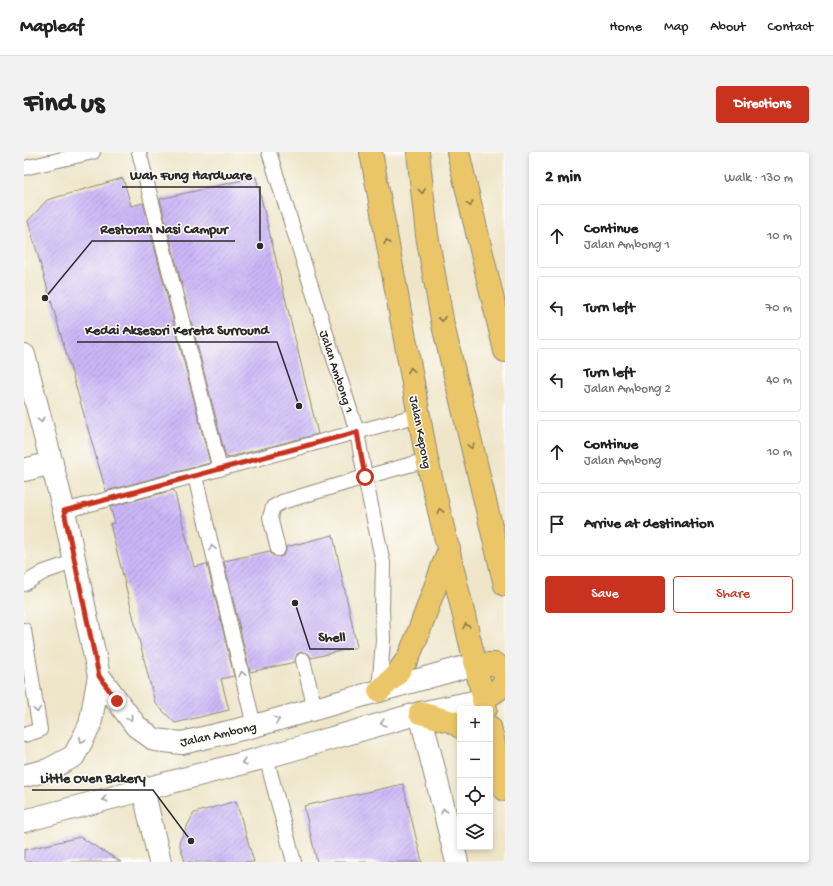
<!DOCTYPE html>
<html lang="en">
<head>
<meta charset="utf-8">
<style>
  body { margin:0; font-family:"Gochi Hand",sans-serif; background:#f2f2f2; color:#222 }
  .controls { position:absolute; right:12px; bottom:12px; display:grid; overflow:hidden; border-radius:4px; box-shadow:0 2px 6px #0003 }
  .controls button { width:36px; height:36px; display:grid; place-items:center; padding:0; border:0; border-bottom:1px solid #e0e0e0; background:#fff; color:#222; font:20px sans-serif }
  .stop { position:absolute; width:12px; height:12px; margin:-9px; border:3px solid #c8321e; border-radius:50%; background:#fff }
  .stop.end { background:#c8321e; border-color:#fff; box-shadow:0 1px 4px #0008 }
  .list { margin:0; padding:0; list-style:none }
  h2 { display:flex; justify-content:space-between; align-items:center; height:52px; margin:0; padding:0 16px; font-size:17px }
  h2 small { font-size:13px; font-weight:400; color:#767676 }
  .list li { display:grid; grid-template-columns:26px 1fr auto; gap:12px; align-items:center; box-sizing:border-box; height:64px; margin:0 8px 8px; padding:0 8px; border:1px solid #e0e0e0; border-radius:4px }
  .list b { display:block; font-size:15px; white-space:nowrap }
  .list p { margin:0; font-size:13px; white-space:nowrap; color:#767676 }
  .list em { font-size:13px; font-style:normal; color:#767676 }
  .actions { display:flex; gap:8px; padding:12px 16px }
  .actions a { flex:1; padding:9px 0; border:1px solid #c8321e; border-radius:4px; text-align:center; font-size:14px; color:#c8321e }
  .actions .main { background:#c8321e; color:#fff }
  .icon { flex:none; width:22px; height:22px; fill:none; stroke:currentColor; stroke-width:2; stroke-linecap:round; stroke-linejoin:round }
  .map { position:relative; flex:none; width:481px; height:710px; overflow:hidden; border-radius:4px }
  header { display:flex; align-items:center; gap:24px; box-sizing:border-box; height:56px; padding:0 20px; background:#fff; border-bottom:1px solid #e0e0e0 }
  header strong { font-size:19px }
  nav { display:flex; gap:22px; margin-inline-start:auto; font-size:14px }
  .intro { display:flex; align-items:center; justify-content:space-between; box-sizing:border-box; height:96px; padding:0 24px }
  h1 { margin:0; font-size:28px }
  .button { padding:10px 18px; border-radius:4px; background:#c8321e; color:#fff; font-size:14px; font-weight:700 }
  main { display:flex; gap:24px; padding:0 24px }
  aside { flex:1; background:#fff; border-radius:4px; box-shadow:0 2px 6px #0003 }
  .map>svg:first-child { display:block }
</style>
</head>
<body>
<header>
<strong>Mapleaf</strong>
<nav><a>Home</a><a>Map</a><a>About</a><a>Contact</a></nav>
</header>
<div class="intro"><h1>Find us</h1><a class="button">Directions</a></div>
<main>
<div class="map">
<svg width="481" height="710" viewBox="0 0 481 710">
  <defs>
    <pattern id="building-hatch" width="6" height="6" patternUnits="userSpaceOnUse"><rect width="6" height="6" fill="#ccb6f8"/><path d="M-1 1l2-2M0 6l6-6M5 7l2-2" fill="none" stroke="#a694c9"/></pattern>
  </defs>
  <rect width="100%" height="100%" fill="#fdfcf7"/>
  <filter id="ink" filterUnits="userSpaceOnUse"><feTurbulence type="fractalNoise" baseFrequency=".025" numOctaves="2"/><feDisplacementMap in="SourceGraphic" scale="8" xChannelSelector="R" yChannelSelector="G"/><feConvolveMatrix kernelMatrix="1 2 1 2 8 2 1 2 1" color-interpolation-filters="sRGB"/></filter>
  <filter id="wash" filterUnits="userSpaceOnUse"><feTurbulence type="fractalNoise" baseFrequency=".012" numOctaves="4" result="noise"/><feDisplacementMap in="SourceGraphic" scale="16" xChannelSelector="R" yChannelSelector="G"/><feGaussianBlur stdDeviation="0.9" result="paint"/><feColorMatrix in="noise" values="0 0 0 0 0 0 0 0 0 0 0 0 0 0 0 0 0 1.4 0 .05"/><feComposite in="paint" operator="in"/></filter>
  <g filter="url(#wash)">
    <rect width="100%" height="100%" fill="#efe6ca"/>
    <g id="blocks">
      <path fill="url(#building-hatch)" d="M 232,25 L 294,282 L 202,306 L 136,47 Z
        M 99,26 L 107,54 L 119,51 L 186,311 L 82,339 L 4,69 L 23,48 Z
        M 150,338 L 170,415 L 183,412 L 210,524 L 197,527 L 205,558 L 151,571 L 131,551 L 86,372 L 91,371 L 86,355 Z
        M 309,383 L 333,495 L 287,506 L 285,502 L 277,500 L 273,502 L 271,510 L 226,520 L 200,409 L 246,399 L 248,403 L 256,405 L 260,403 L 262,399 L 262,395 Z
        M 379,632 L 398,710 L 293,710 L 280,654 Z
        M 212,649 L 230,710 L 161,710 L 155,690 L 170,661 Z
        M 56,685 L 97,710 L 0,710 L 0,698 Z"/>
    </g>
  </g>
  <g filter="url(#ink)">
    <use href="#blocks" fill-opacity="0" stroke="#8d887a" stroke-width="1"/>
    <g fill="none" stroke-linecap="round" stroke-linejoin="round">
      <defs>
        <path id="lane" d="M 115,0 L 196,317
          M 245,0 L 333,280 L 341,325 L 359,411 L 358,457 L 359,488 L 355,539
          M 0,16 L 69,0
          M 171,324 L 230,574
          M 40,359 L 395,263
          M 254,397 L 246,365 L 249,355 L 258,350 L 341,325 L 403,308
          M 0,432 L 20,420 L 52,409
          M 0,478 L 16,578 L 0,583
          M 279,508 L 291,557
          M 242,605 L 270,710"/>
        <path id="street" d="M 0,203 L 40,359 L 75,524 L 66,573 L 50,604 L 24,618 L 0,624
          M 0,318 L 28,311
          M 75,524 L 112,574 L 131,588 L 158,591 L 230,574 L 451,512
          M 396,561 L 433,710
          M 119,637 L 136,710
          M 0,669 L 242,605 L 396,561 L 459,548"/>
        <path id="primary" d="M 347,0 L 403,308 L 462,557
          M 394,0 L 403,83 L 419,173 L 481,433
          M 434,0 L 481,199
          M 451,512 L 471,512 L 481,518
          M 355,539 L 372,523 L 384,506 L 392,487 L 425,397
          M 459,548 L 475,537 L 481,528
          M 396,561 L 429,570 L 436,575
          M 466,575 L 481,638"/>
      </defs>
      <use href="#lane" stroke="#8d887a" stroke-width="16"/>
      <use href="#street" stroke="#8d887a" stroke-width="24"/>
      <use href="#primary" stroke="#8d887a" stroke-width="24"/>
      <use href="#lane" stroke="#fff" stroke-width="14"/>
      <use href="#street" stroke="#fff" stroke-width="22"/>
      <use href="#primary" stroke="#ebc669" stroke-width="22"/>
    </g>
    <defs><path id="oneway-chevron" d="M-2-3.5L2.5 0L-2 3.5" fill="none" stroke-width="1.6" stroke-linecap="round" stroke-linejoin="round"/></defs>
    <g stroke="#8b784a">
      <use href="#oneway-chevron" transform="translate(398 39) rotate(83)"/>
      <use href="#oneway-chevron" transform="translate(446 52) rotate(77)"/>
      <use href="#oneway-chevron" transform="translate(363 90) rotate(-100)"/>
      <use href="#oneway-chevron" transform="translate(418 167) rotate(80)"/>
      <use href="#oneway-chevron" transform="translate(387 218) rotate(-100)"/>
      <use href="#oneway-chevron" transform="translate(447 294) rotate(77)"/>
      <use href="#oneway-chevron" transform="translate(416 359) rotate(-104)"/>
      <use href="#oneway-chevron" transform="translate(442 474) rotate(-103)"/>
    </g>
    <g stroke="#a0a0a0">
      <use href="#oneway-chevron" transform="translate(17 268) rotate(75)"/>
      <use href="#oneway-chevron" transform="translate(188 396) rotate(-103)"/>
      <use href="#oneway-chevron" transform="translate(218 522) rotate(-103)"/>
      <use href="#oneway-chevron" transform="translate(13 558) rotate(81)"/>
      <use href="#oneway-chevron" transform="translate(106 566) rotate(52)"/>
      <use href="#oneway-chevron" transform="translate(253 568) rotate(-15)"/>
      <use href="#oneway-chevron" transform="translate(359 571) rotate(164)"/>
      <use href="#oneway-chevron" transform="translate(58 588) rotate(116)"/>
      <use href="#oneway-chevron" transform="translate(220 610) rotate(165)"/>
      <use href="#oneway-chevron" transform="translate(81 647) rotate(165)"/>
      <use href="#oneway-chevron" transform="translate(420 659) rotate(-104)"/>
    </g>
  </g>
  <g fill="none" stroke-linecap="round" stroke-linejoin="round" filter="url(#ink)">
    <path stroke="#c8321e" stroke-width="5" d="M 93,549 L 75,524 L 40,359 L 333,280 L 341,325"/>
  </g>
  <g text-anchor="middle" stroke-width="3" stroke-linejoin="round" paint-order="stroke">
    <g font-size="13" fill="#2b2b2b" stroke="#fdfcf7">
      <text transform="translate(314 219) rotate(72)" y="5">Jalan Ambong 1</text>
      <text transform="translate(398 280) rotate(79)" y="5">Jalan Kepong</text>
      <text transform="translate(194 581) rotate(-12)" y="5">Jalan Ambong</text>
    </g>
  </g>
  <path fill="none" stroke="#2b2b2b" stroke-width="1.5" d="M236 94L236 35H98M21 146L68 89H211M275 254L253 190H53M271 451L286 497H330M167 689L129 638H8"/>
  <g fill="#2b2b2b" stroke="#fdfcf7" stroke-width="1.5">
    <circle cx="236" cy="94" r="4"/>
    <circle cx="21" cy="146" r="4"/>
    <circle cx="275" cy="254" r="4"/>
    <circle cx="271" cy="451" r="4"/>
    <circle cx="167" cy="689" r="4"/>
  </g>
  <g font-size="14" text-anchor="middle" font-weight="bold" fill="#2b2b2b" stroke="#fdfcf7" stroke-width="3" stroke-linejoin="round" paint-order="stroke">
    <text x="167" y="27">Wah Fung Hardware</text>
    <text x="140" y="81">Restoran Nasi Campur</text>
    <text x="153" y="182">Kedai Aksesori Kereta Surround</text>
    <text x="308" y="489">Shell</text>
    <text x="69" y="630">Little Oven Bakery</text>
  </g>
</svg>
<div class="controls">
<button>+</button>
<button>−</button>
<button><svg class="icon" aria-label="locate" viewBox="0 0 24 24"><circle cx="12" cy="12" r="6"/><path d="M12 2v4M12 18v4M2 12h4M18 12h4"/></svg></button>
<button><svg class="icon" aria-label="layers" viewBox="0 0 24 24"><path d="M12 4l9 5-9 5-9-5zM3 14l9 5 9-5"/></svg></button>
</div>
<div class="stop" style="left:341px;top:325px"></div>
<div class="stop end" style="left:93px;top:549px"></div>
</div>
<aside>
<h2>2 min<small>Walk · 130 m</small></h2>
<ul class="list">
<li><svg class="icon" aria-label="ahead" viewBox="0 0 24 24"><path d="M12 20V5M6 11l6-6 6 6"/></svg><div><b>Continue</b><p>Jalan Ambong 1</p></div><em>10 m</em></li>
<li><svg class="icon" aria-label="left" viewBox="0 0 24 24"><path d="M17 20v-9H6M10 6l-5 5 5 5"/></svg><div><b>Turn left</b></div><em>70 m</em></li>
<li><svg class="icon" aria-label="left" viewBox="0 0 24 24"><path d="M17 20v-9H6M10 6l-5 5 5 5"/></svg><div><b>Turn left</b><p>Jalan Ambong 2</p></div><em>40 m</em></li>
<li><svg class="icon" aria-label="ahead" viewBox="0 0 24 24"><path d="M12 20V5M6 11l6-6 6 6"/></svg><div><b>Continue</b><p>Jalan Ambong</p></div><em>10 m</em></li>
<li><svg class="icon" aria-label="arrive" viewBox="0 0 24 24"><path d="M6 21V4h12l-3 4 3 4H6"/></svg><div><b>Arrive at destination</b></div></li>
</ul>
<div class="actions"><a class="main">Save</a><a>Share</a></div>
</aside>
</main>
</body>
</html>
